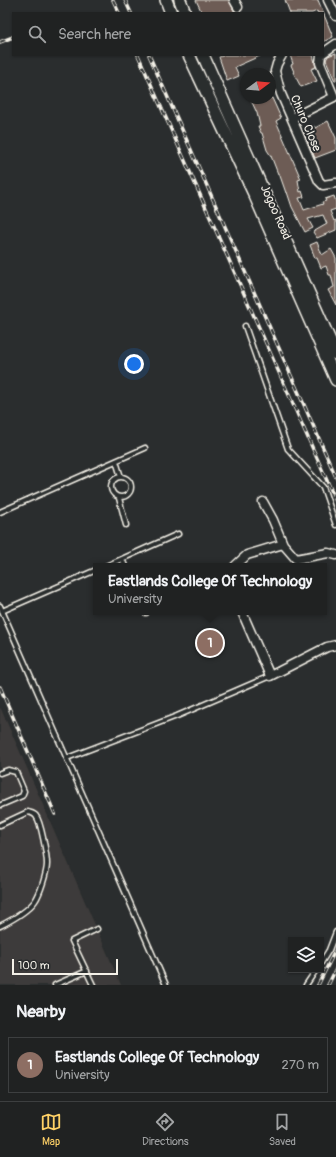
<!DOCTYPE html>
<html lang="en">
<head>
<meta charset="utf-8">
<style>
  body { margin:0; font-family:Pangolin,sans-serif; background:#2d2f2f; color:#f1f3f6 }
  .controls { position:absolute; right:12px; bottom:12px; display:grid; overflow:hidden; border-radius:0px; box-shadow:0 1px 3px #0004 }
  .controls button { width:36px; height:36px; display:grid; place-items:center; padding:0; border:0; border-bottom:1px solid #3d3f40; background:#202222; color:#f1f3f6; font:20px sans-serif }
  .compass { position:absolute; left:240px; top:68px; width:36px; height:36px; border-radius:50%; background:#202222; box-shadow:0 1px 3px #0004; rotate:74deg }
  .scale { position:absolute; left:12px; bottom:10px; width:106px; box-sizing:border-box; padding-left:4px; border:2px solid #f4f1e8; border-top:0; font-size:11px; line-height:14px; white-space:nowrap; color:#f4f1e8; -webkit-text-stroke:3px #2a2d2e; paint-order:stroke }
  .you { position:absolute; left:134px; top:364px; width:14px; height:14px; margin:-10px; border:3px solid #fff; border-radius:50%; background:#1a73e8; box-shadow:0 0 0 6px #1a73e833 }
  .badge { display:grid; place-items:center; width:26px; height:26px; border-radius:50%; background:#ffd166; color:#fff; font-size:13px; font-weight:700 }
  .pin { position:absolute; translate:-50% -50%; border:2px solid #fff; box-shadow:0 1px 4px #0006 }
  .popup { position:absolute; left:93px; top:563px; width:234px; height:52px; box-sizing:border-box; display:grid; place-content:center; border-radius:0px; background:#202222; filter:drop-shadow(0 1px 3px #0005); font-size:13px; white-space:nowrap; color:#a2a4a5 }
  .popup b { font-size:15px; color:#f1f3f6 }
  .popup::after { content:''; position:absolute; left:50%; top:100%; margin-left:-8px; border:8px solid transparent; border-top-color:#202222 }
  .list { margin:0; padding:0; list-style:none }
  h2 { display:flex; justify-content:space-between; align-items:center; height:52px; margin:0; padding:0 16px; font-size:17px }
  h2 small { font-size:13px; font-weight:400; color:#a2a4a5 }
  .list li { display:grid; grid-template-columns:26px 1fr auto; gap:12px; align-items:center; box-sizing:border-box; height:56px; margin:0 8px 8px; padding:0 8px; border:1px solid #3d3f40; border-radius:0px }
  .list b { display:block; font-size:15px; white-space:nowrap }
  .list p { margin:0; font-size:13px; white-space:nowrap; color:#a2a4a5 }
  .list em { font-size:13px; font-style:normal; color:#a2a4a5 }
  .icon { flex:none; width:22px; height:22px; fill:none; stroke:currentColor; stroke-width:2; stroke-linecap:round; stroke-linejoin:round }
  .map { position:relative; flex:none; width:336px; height:985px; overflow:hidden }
  .search { position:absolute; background:#202222; box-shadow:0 1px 3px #0004; left:12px; right:12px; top:12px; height:44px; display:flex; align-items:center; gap:10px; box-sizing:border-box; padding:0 14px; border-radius:0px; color:#a2a4a5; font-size:15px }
  .sheet { height:116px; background:#202222 }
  nav { display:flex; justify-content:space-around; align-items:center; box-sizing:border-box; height:56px; border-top:1px solid #3d3f40; background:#202222; font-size:11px; color:#a2a4a5 }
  nav a { display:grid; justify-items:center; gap:2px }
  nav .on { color:#ffd166 }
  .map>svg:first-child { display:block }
</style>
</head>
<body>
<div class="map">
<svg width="336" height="985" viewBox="0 0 336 985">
  <rect width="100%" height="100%" fill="#2a2d2e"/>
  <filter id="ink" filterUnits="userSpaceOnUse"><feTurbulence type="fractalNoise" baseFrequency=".025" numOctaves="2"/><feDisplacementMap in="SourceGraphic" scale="8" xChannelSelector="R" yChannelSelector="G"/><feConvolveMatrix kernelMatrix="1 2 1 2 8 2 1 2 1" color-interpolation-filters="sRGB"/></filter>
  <g filter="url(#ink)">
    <path fill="#3e3b3a" d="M 0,707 L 20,752 L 121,985 L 0,985 Z"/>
    <path fill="#6d5c55" stroke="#f4f1e8" d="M 196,0 L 229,0 L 235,13 L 202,13 Z
      M 285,0 L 318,0 L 333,37 L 323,42 L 323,13 L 318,13 L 317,11 L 312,13 L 290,13 Z
      M 336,53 L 336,81 L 335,81 L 326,60 L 328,56 Z
      M 222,55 L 262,55 L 235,67 L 239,76 L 227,81 L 219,57 L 223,56 Z
      M 290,55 L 313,55 L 316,67 L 311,69 L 317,81 L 301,87 L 293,72 L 294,72 L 291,65 L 293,64 Z
      M 250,98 L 272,98 L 281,118 L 276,121 L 301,179 L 298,180 L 300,192 L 302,191 L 304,197 L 299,198 L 304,210 L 323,204 L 322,202 L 326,201 L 325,199 L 334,196 L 336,202 L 336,209 L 330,211 L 334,221 L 336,220 L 336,230 L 317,238 L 313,232 L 327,224 L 323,215 L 308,219 L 313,228 L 305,232 L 292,207 L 287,192 L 286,193 L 279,173 L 278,174 L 271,156 L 267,150 L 262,133 L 261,133 L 258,126 L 260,126 L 257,113 Z
      M 328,121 L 336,138 L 336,150 L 315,158 L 304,133 L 307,132 L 306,129 L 314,126 L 315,128 Z
      M 317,242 L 322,255 L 331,249 L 336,258 L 336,305 L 328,290 L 334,287 L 331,275 L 329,275 L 326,266 L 321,268 L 317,258 L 315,258 L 310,245 Z"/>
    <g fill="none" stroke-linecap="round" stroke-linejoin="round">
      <defs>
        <path id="service" d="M 245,326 L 288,449 L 323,487 L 336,525
          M 116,461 L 121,477
          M111 487a10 10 0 1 1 20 0a10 10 0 1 1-20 0Z
          M 119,498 L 126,525
          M 0,512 L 145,448
          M 122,559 L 125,566
          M 106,566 L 178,534
          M 0,606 L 166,985
          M 2,611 L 96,570
          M 146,612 L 146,613
          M 67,758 L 177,716 L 270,676
          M 0,773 L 8,770 L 16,772 L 24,791 L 22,796 L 1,805
          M 0,825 L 28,812 C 31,813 34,813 36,816 C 41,822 47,856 47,864 C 47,872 40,894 35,901 C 27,912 12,920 0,926
          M 321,963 L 329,950 L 336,932
          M 55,985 L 87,971
          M 93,985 L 72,941 L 97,929
          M 306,985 L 316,970"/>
        <path id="minor" d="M 234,0 L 238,7
          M 328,0 L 336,16
          M 323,53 L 336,44
          M 282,55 L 277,64 L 275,71 L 281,94 L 319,181 L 323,185 L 336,183
          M 292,118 L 334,97 L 320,63 L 321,55
          M 263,502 L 273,520 L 283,544 L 296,559 L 328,553 L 336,555
          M 235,566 L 247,555 L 283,544
          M 242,612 L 270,676 L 327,647 L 336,645"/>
        <path id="secondary" d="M 166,0 L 171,13
          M 180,0 L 185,13
          M 189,55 L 255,196 L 336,380
          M 203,55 L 336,354"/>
      </defs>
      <use href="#service" stroke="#f4f1e8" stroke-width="7"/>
      <use href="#minor" stroke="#f4f1e8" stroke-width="11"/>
      <use href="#secondary" stroke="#f4f1e8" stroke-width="14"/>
      <use href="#service" stroke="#2a2d2e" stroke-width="4"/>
      <use href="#minor" stroke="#2a2d2e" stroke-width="8"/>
      <use href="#secondary" stroke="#2a2d2e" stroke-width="11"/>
      <defs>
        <path id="rail" d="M 113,0 L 119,13
          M 125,0 L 131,13
          M 0,42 L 13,37
          M 138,55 L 336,501
          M 149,55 L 336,477
          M 0,687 L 55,814
          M 318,985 L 336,949
          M 328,985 L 336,969"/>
      </defs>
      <use href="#rail" stroke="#f4f1e8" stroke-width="3.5"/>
      <use href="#rail" stroke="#2a2d2e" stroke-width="2" stroke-dasharray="6" stroke-linecap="butt"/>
    </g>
  </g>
  <g text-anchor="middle" stroke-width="4" stroke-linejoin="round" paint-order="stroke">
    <g font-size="12" fill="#f4f1e8" stroke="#2a2d2e">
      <text transform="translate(306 123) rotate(67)" y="4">Churo Close</text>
      <text transform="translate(276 212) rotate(66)" y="4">Jogoo Road</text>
    </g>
  </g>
</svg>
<div class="controls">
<button><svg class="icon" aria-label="layers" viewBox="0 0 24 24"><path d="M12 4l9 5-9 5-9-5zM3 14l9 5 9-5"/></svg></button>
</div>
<svg class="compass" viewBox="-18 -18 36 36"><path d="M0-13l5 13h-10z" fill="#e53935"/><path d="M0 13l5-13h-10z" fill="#a2a4a5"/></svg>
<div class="scale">100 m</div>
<div class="you"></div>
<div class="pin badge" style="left:210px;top:643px;background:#8d6e63">1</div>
<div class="popup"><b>Eastlands College Of Technology</b>University</div>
<div class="search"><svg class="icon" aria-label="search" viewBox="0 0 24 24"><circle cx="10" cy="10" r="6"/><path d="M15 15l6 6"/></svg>Search here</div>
</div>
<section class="sheet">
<h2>Nearby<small></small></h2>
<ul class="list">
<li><span class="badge" style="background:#8d6e63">1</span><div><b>Eastlands College Of Technology</b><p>University</p></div><em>270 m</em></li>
</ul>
</section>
<nav>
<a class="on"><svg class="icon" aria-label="map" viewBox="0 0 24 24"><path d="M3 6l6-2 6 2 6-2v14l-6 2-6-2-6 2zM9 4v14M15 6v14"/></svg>Map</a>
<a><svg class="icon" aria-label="directions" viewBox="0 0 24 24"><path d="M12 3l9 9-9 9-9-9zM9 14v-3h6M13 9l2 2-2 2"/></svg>Directions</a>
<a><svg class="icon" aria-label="saved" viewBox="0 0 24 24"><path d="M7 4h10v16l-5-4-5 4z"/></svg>Saved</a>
</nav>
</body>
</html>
